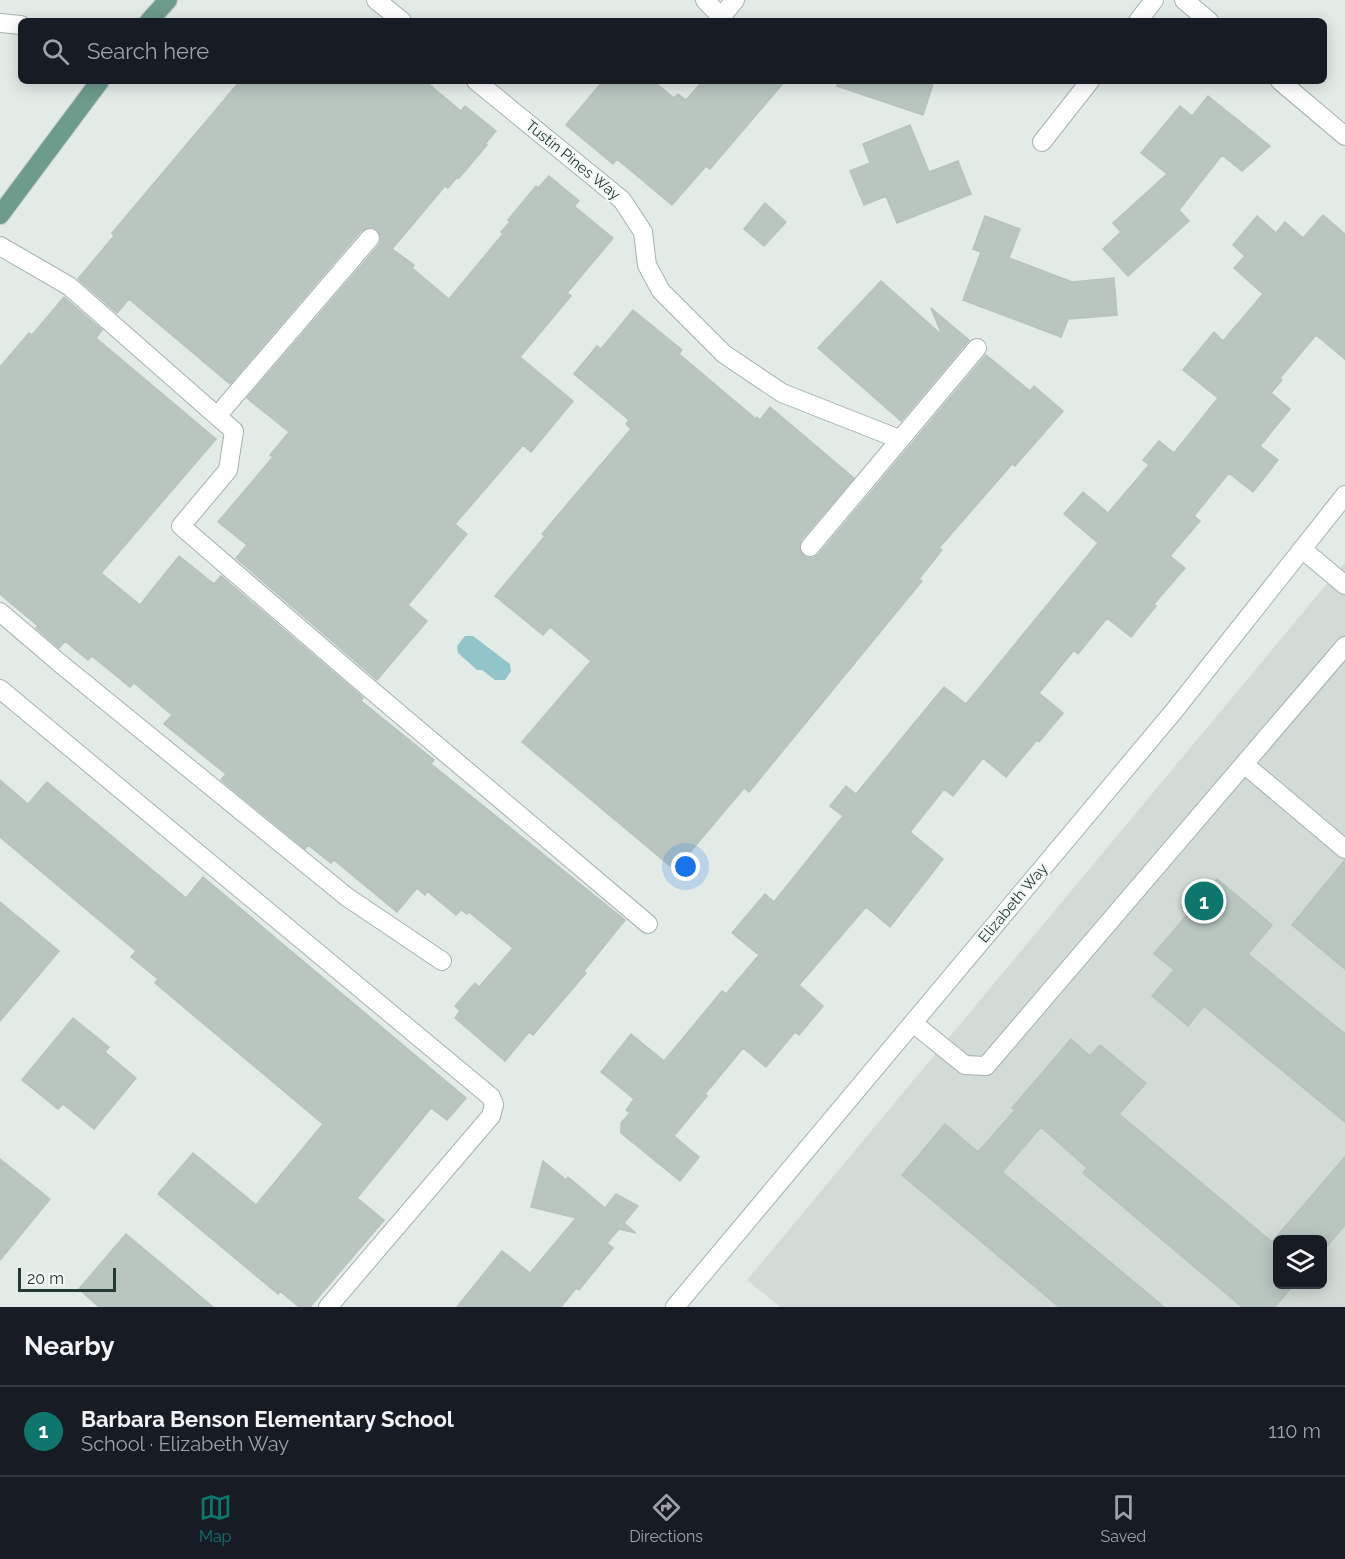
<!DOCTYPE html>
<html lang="en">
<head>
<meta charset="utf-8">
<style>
  body { margin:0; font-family:Raleway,sans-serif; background:#20242c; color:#f1f3f6 }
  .controls { position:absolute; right:18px; bottom:18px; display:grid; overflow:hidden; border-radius:9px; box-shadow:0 3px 15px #0003 }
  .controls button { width:54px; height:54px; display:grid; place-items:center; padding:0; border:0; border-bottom:2px solid #363941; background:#171b24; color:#f1f3f6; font:30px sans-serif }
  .scale { position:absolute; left:18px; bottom:15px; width:98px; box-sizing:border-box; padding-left:6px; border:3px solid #253a33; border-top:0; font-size:16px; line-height:21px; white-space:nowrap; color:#253a33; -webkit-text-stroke:4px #f3f8f5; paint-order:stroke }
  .you { position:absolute; left:686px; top:867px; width:21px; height:21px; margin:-15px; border:4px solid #fff; border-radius:50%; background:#1a73e8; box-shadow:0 0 0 9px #1a73e833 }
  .badge { display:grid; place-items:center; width:39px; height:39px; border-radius:50%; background:#0f766e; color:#fff; font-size:20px; font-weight:700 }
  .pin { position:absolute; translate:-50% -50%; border:3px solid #fff; box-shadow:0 2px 6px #0006 }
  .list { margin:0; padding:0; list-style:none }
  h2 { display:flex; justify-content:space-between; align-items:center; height:78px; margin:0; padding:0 24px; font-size:26px }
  h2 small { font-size:20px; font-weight:400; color:#9ea1a6 }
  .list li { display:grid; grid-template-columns:39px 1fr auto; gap:18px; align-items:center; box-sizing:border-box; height:90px; padding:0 24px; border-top:2px solid #363941 }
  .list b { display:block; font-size:22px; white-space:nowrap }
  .list p { margin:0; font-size:20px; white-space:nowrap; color:#9ea1a6 }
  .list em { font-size:20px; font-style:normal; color:#9ea1a6 }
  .icon { flex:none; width:33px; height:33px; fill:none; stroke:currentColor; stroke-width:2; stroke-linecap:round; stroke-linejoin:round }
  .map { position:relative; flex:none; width:1345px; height:1307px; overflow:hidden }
  .search { position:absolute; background:#171b24; box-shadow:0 3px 15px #0003; left:18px; right:18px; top:18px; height:66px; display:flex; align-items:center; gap:15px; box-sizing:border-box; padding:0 21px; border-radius:9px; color:#9ea1a6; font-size:22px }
  .sheet { height:168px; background:#171b24 }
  nav { display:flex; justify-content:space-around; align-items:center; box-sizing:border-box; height:84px; border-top:2px solid #363941; background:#171b24; font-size:16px; color:#9ea1a6 }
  nav a { display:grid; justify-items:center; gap:3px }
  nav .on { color:#0f766e }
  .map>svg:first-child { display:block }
</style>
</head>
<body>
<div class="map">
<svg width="1345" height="1307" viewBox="0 0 1345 1307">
  <rect width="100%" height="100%" fill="#e3ebe7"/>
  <path fill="#d2dbd6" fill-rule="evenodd" d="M 1345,562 L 1345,1307 L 780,1307 L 747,1280 ZM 1278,1240 L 1322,1240 L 1322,1284 L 1278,1284 Z"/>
  <path fill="#92c5c9" d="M 465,636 L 473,636 L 510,664 L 511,671 L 505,680 L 495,680 L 482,670 L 477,670 L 458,653 L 457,646 Z"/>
  <path fill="#b9c6c0" stroke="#b6c4bd" stroke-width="1.5" d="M 240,81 L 425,81 L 461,111 L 465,106 L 496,131 L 485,144 L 487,145 L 459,178 L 457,177 L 448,188 L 445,186 L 392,249 L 414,265 L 412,268 L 449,299 L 503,234 L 501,232 L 510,222 L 508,220 L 536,186 L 538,188 L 549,176 L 579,201 L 574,206 L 613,238 L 567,293 L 571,296 L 520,357 L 573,401 L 531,452 L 523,445 L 455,524 L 467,534 L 408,605 L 427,621 L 377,680 L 236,558 L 247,545 L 218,522 L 273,457 L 270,455 L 289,432 L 247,398 L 379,245 L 381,240 L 378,230 L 372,227 L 361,231 L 230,384 L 129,299 L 117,313 L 78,279 L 114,236 L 112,233 Z
    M 603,81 L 653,81 L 674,98 L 678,94 L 686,100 L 703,81 L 785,81 L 710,169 L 706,166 L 672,205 L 617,159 L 613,164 L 566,125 Z
    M 838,81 L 934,81 L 923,115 L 837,86 Z
    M 1208,96 L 1270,146 L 1242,171 L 1222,155 L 1179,210 L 1189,221 L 1128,276 L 1103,249 L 1121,232 L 1113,223 L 1167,174 L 1141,153 L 1180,106 L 1192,116 Z
    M 910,125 L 929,172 L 958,161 L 971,194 L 897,223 L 886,196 L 864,205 L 850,171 L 870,163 L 863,144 Z
    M 765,203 L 786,222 L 764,246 L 744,229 Z
    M 1323,215 L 1345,234 L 1345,359 L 1316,335 L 1280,378 L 1282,380 L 1271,393 L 1290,409 L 1260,446 L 1278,460 L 1253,492 L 1229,473 L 1194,516 L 1200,521 L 1170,556 L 1185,568 L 1154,604 L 1156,606 L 1131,637 L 1107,618 L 1078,654 L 1074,650 L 1039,693 L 1063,713 L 1039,742 L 1037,740 L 1006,777 L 983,758 L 953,796 L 944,789 L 910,832 L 943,859 L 890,927 L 866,907 L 799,985 L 823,1006 L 799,1035 L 795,1032 L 766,1067 L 743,1048 L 705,1094 L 707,1096 L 674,1136 L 699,1157 L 680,1181 L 621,1133 L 621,1123 L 630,1113 L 626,1110 L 634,1099 L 601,1072 L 631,1034 L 664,1061 L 722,991 L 726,994 L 759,955 L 732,933 L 765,894 L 774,902 L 843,816 L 830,806 L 846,786 L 856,794 L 944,687 L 966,704 L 1098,543 L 1064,514 L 1083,492 L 1108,513 L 1149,465 L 1143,460 L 1159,441 L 1174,453 L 1218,398 L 1183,370 L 1214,332 L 1223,341 L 1263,294 L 1234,268 L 1245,256 L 1233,245 L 1257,216 L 1276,233 L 1285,222 L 1303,238 Z
    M 985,216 L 1020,229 L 1009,258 L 1072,282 L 1114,278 L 1117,315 L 1068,319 L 1061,337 L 963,300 L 981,252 L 973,249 Z
    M 881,281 L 942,335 L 931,308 L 969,340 L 901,421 L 818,348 Z
    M 64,297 L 102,330 L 96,338 L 216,439 L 101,573 L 140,605 L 179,556 L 214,584 L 221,576 L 363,698 L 361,701 L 434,760 L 431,764 L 625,920 L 584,971 L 586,973 L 533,1035 L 529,1032 L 505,1061 L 455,1018 L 460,1011 L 455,1006 L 475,983 L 479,987 L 513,948 L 469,912 L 467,914 L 461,910 L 456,915 L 427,891 L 425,895 L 417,888 L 397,912 L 334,860 L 331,863 L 308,845 L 305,849 L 221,780 L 226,774 L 164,724 L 172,715 L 134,683 L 130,687 L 92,656 L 88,660 L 65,641 L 59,648 L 36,628 L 38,626 L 0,594 L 0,367 L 29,333 L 32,335 Z
    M 633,310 L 682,350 L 679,354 L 756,419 L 757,417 L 760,420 L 770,407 L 854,478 L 801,540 L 800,551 L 807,558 L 813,558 L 819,554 L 986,355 L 1030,391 L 1034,386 L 1063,411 L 1015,466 L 1012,464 L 939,548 L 942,550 L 919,579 L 922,581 L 749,792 L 744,788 L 675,870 L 522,742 L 591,661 L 550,627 L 543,635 L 495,596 L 545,536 L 542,534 L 631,429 L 626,424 L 629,420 L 574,374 L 597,346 L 601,349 Z
    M 0,780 L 28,804 L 47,782 L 186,898 L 203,877 L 466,1098 L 447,1120 L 431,1108 L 357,1198 L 384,1220 L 310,1307 L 299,1307 L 280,1291 L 278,1294 L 158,1194 L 193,1153 L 256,1205 L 323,1124 L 155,983 L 158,979 L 131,957 L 136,951 L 0,837 Z
    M 1345,860 L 1345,969 L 1292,925 Z
    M 1217,879 L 1272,925 L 1248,954 L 1345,1034 L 1345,1122 L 1204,1006 L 1188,1026 L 1152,996 L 1174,970 L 1154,954 Z
    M 0,902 L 59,951 L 0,1021 Z
    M 73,1018 L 109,1047 L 105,1052 L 136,1078 L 94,1129 L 63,1104 L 58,1109 L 22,1080 Z
    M 1071,1039 L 1090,1056 L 1100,1045 L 1146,1083 L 1119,1114 L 1272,1242 L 1345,1157 L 1345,1225 L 1323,1251 L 1323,1239 L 1278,1239 L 1278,1284 L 1294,1284 L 1275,1307 L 1242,1307 L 1083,1173 L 1087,1168 L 1041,1127 L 1002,1172 L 1164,1307 L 1059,1307 L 902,1175 L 945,1124 L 978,1152 L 1015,1110 L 1012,1108 Z
    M 0,1159 L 50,1199 L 0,1260 Z
    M 543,1161 L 566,1180 L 568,1177 L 605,1208 L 616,1194 L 638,1206 L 624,1223 L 636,1233 L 619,1229 L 607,1243 L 613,1248 L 579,1290 L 576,1288 L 561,1307 L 457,1307 L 502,1251 L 530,1273 L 576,1218 L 531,1207 Z
    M 126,1234 L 213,1307 L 99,1307 L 79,1289 Z"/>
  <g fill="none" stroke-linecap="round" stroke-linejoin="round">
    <defs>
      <path id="minor" d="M 376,0 L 402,21
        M 705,0 L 721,17
        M 1184,0 L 1209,21
        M 718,21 L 735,0
        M 1138,21 L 1154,0
        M 0,23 L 21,25
        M 476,81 L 622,200 L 643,232 L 647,265 L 661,291 L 724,354 L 782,393 L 899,439
        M 1280,81 L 1345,136
        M 1042,142 L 1090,81
        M 0,246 L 69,286 L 234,431 L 228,470 L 181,526 L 357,678 L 648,924
        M 217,416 L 370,238
        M 810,547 L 977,348
        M 1302,549 L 1345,585
        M 0,612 L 62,665 L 347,897 L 442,961
        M 0,689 L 491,1097 L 494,1105 L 491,1116 L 328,1307
        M 1244,764 L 1345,849
        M 913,1023 L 965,1065 L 986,1066 L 1345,646
        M 675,1307 L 1174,711 L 1345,495"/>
      <path id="major" d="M 149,21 L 168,0
        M 0,215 L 100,81"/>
    </defs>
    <use href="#minor" stroke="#a6b2ad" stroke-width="20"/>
    <use href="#major" stroke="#c2c8c6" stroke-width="20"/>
    <use href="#minor" stroke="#fff" stroke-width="18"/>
    <use href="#major" stroke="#6d9b8c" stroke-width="18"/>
  </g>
  <g text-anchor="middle" stroke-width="4.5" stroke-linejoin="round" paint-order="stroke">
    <g font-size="15" fill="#253a33" stroke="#f3f8f5">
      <text transform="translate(573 160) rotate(39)" y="5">Tustin Pines Way</text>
      <text transform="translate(1013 903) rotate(-50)" y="5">Elizabeth Way</text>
    </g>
  </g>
</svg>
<div class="controls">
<button><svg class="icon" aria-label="layers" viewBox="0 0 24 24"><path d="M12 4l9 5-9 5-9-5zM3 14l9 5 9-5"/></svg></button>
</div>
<div class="scale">20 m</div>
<div class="you"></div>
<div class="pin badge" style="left:1204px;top:901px">1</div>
<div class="search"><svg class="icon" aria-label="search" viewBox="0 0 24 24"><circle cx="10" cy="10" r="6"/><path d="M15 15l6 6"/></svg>Search here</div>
</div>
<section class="sheet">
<h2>Nearby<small></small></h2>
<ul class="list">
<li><span class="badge">1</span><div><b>Barbara Benson Elementary School</b><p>School · Elizabeth Way</p></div><em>110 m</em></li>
</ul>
</section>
<nav>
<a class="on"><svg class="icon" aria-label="map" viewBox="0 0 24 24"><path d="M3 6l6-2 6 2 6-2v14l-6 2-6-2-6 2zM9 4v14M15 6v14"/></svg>Map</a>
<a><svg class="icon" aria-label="directions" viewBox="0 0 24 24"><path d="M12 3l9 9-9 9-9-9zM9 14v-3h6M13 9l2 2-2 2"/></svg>Directions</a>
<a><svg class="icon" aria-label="saved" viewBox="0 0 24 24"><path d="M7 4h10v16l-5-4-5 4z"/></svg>Saved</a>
</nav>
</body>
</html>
